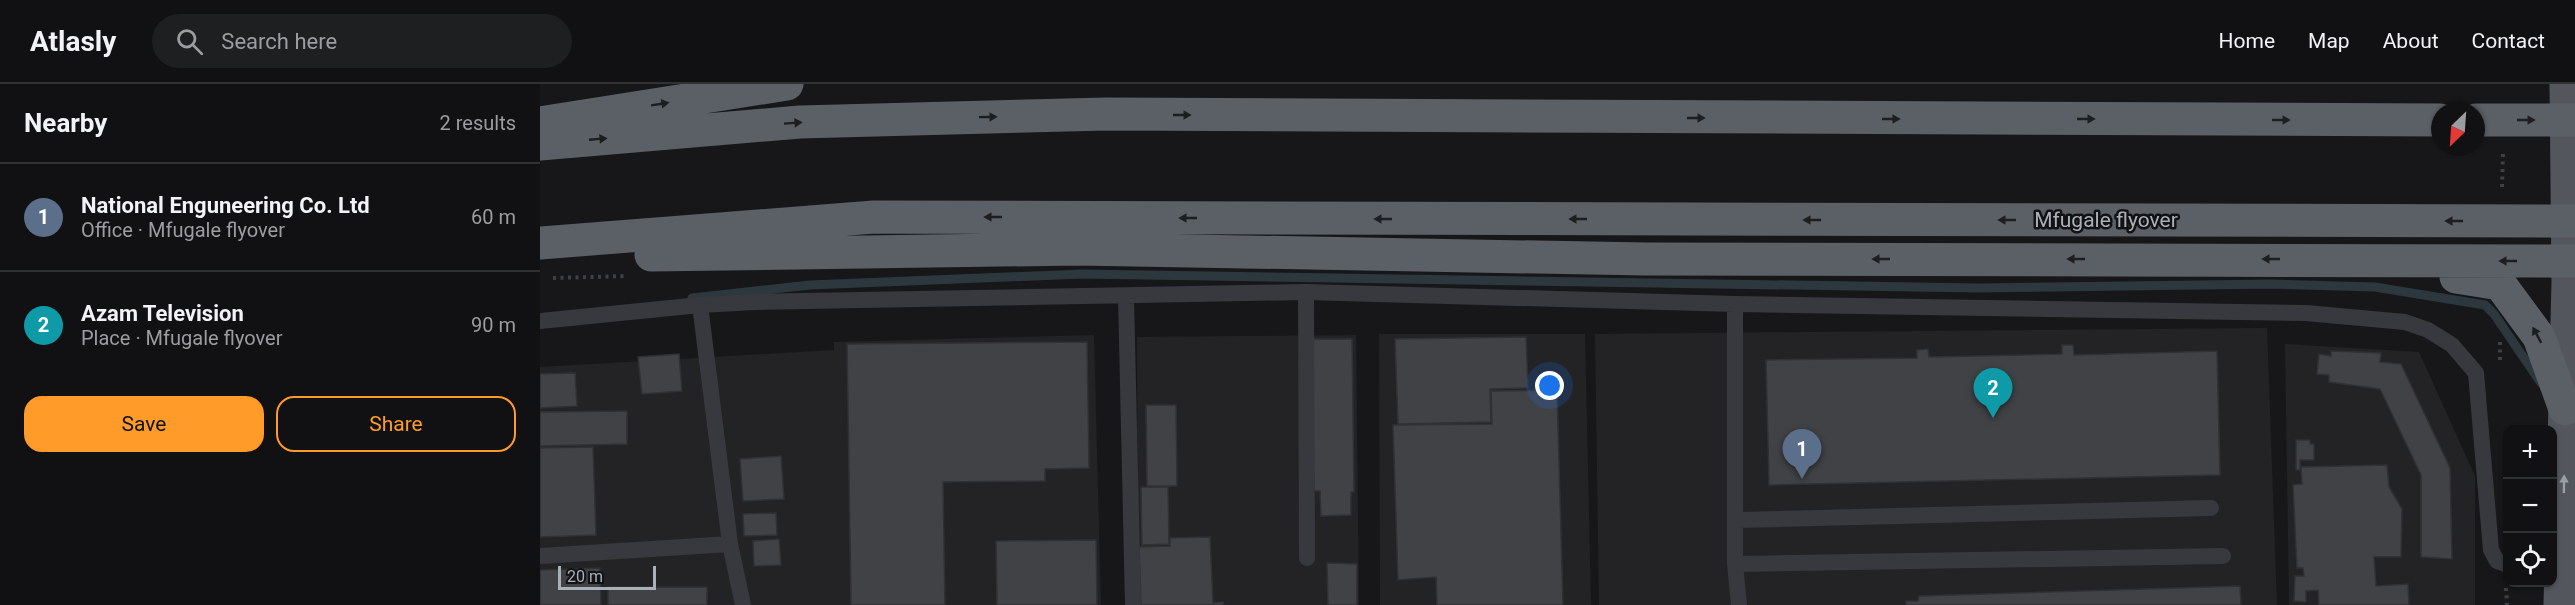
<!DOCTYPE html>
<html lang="en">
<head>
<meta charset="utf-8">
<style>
  body { margin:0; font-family:Roboto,sans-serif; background:#1e1f21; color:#f1f3f6 }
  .controls { position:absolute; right:18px; bottom:18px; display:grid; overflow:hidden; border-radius:12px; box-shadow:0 2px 4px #0004 }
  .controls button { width:54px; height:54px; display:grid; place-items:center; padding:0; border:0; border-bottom:2px solid #303133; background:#111113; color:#f1f3f6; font:30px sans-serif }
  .compass { position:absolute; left:1891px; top:18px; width:54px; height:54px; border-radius:50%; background:#111113; box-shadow:0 2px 4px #0004; rotate:205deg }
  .scale { position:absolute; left:18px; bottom:15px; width:98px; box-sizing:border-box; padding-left:6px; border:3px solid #a8b0ba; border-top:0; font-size:16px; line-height:21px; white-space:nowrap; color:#a8b0ba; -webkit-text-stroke:4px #121214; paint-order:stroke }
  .you { position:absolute; left:1010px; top:302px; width:21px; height:21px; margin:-15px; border:4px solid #fff; border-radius:50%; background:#1a73e8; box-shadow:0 0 0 9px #1a73e833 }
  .badge { display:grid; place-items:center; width:39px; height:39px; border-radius:50%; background:#fe9b29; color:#fff; font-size:20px; font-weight:700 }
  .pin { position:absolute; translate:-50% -50px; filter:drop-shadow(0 2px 3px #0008) }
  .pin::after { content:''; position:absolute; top:32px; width:21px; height:18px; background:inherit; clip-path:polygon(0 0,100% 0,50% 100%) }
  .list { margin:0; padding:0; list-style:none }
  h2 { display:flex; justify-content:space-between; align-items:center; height:78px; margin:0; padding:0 24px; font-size:26px }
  h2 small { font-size:20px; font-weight:400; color:#9c9da0 }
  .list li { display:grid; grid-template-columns:39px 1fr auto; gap:18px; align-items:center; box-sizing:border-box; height:108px; padding:0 24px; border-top:2px solid #303133 }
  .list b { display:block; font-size:22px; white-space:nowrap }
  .list p { margin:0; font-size:20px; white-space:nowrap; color:#9c9da0 }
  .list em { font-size:20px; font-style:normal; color:#9c9da0 }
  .actions { display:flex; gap:12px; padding:18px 24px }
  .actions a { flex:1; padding:14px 0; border:2px solid #fe9b29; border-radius:18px; text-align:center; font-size:21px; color:#fe9b29 }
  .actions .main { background:#fe9b29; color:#111 }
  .icon { flex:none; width:33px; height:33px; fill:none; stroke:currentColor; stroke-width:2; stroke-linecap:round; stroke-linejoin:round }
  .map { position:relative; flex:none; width:2035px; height:521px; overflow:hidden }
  header { display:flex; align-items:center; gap:36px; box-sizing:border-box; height:84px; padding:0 30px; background:#111113; border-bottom:2px solid #303133 }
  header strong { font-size:28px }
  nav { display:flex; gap:33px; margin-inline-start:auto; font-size:21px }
  .search { width:420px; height:54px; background:#1e1f21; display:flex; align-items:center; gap:15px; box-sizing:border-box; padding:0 21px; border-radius:33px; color:#9c9da0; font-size:22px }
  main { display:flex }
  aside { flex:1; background:#111113 }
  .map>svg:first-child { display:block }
</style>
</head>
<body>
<header>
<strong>Atlasly</strong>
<div class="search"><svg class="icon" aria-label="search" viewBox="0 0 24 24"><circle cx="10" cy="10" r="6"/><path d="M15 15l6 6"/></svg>Search here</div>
<nav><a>Home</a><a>Map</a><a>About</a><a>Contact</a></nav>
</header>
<main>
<aside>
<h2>Nearby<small>2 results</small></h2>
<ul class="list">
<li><span class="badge" style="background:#5c6f8a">1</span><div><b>National Enguneering Co. Ltd</b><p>Office · Mfugale flyover</p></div><em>60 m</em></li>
<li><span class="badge" style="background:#0f9aa8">2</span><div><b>Azam Television</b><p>Place · Mfugale flyover</p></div><em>90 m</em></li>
</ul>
<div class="actions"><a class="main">Save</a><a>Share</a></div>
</aside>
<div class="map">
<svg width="2035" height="521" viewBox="0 0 2035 521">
  <rect width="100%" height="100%" fill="#171719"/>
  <path fill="#232326" d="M 1727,244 L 1737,521 L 1059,521 L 1055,250 Z
    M 839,250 L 1045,250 L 1051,521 L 840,521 Z
    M 554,251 L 561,521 L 0,521 L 0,283 L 294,266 L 294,258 Z
    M 816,251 L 819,521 L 598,521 L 597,253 Z
    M 1745,260 L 1879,268 L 1935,392 L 1935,521 L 1749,521 Z"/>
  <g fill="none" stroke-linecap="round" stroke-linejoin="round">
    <path stroke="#2c383e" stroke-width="9" d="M 152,214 L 270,201 L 543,190 L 1439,204 L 1731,200 L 1835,203 L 1945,221 L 1954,230 L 2001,299"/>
  </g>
  <path fill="#414246" stroke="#303135" stroke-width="1.5" d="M 986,253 L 988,304 L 950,305 L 951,338 L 858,340 L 855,255 Z
    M 772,255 L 812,255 L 814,408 L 811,408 L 811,431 L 781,432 L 780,407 L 774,407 Z
    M 547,258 L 549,384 L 505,385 L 505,397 L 403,398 L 405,521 L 311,521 L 307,260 Z
    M 1522,261 L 1533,261 L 1534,271 L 1677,267 L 1680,391 L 1229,401 L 1226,276 L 1377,274 L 1377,266 L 1388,265 L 1389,273 L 1522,270 Z
    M 1791,267 L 1841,269 L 1840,278 L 1861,280 L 1910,384 L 1912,475 L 1881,473 L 1881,391 L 1840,305 L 1789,298 L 1789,291 L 1777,290 L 1779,270 L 1791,272 Z
    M 139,270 L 142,307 L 102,310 L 98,273 Z
    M 35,289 L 37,322 L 0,324 L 0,290 Z
    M 1017,306 L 1023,521 L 897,521 L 896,493 L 858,496 L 853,341 L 952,340 L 951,307 Z
    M 606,321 L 636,321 L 637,402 L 607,402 Z
    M 87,327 L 87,360 L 0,362 L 0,328 Z
    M 1756,356 L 1770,356 L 1770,360 L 1774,360 L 1774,376 L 1760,376 L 1760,386 L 1756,386 Z
    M 53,363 L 56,451 L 0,453 L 0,364 Z
    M 241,372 L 244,415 L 203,417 L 200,375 Z
    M 1847,381 L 1849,403 L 1862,425 L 1861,473 L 1834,473 L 1836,502 L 1868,500 L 1869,521 L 1779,521 L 1778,506 L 1766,507 L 1766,518 L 1754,517 L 1755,492 L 1764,492 L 1763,484 L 1757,484 L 1753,401 L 1762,400 L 1761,383 Z
    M 601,403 L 628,403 L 629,460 L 602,461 Z
    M 236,429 L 237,451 L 204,452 L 203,430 Z
    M 670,453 L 673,519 L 683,518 L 684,521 L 601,521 L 599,463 L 630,462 L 630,454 Z
    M 239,455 L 241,481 L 214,482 L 213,457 Z
    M 556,456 L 557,521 L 457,521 L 456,457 Z
    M 787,479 L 817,480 L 817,521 L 788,521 Z
    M 60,484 L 61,521 L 0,521 L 0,486 Z
    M 1700,502 L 1701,521 L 1366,521 L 1366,517 L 1378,517 L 1379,512 Z
    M 68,503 L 167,503 L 167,521 L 68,521 Z"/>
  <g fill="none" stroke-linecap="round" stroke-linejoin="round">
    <path stroke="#3d4145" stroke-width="4" stroke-dasharray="3 4.5" stroke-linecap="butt" d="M 1962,103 L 1963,69
      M 13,194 L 86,192
      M 1960,258 L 1960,280
      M 1966,504 L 1967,521"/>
    <path stroke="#37393e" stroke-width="16" d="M 766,208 L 767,474
      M 586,212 L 593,521
      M 1195,220 L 1195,480 L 1199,521
      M 160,221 L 190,460 L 203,521
      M 0,237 L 160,221 L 214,218 L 766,208 L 1195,220 L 1766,229 L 1865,238 L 1888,246 L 1912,261 L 1936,289 L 1951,466 L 1957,477 L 1968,481
      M 1196,436 L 1671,424
      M 0,472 L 190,460
      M 1195,480 L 1683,472"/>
    <path stroke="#53575d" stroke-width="33" d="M 2020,521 L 2028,198 L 2026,0"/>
    <path stroke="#5b6066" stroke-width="33" d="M 1936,36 L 2035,36
      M 0,39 L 247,0
      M 0,60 L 260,38 L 566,30 L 1900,36
      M 0,159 L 334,133 L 2035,137
      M 111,171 L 539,165 L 1106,175 L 2035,177
      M 1916,193 L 1960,200 L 1999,253 L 2025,325"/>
  </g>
  <defs><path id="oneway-solid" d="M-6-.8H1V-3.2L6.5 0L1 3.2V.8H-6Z" transform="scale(1.5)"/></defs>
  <g fill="#1d1e20">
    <use href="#oneway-solid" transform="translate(120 20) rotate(-9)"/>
    <use href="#oneway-solid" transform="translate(642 31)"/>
    <use href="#oneway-solid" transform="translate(448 33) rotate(-1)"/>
    <use href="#oneway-solid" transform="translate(1156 34)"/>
    <use href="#oneway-solid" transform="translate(1351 35)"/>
    <use href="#oneway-solid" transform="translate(1546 35)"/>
    <use href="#oneway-solid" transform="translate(1741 36)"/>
    <use href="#oneway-solid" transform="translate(1986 36)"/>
    <use href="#oneway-solid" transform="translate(253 39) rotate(-4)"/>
    <use href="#oneway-solid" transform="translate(58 55) rotate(-5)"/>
    <use href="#oneway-solid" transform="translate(453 133) rotate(-180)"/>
    <use href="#oneway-solid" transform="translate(648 134) rotate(-180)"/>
    <use href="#oneway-solid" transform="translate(843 135) rotate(-180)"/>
    <use href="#oneway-solid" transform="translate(1038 135) rotate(-180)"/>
    <use href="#oneway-solid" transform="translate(1272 136) rotate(-180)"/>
    <use href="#oneway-solid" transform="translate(1467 136) rotate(-180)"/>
    <use href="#oneway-solid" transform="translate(1914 137) rotate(-180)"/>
    <use href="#oneway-solid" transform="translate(1341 175) rotate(-180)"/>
    <use href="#oneway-solid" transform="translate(1536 175) rotate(-180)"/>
    <use href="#oneway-solid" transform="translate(1731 175) rotate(-180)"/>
    <use href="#oneway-solid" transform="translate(1968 177) rotate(-180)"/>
    <use href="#oneway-solid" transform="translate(1997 251) rotate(-118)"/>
  </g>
  <use fill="#979ea7" href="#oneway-solid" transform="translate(2024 400) rotate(-89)"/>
  <g text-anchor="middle" stroke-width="5" stroke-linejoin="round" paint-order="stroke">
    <g font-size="21" fill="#a8b0ba" stroke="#121214">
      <text x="1566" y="143">Mfugale flyover</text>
    </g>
  </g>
</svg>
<div class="controls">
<button>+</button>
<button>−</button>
<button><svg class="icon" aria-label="locate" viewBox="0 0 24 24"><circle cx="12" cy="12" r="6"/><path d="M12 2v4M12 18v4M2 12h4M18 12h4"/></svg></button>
</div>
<svg class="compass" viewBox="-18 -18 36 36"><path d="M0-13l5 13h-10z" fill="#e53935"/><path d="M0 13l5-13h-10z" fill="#9c9da0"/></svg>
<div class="scale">20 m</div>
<div class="you"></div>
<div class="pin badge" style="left:1262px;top:395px;background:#5c6f8a">1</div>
<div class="pin badge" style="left:1453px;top:334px;background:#0f9aa8">2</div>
</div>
</main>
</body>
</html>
